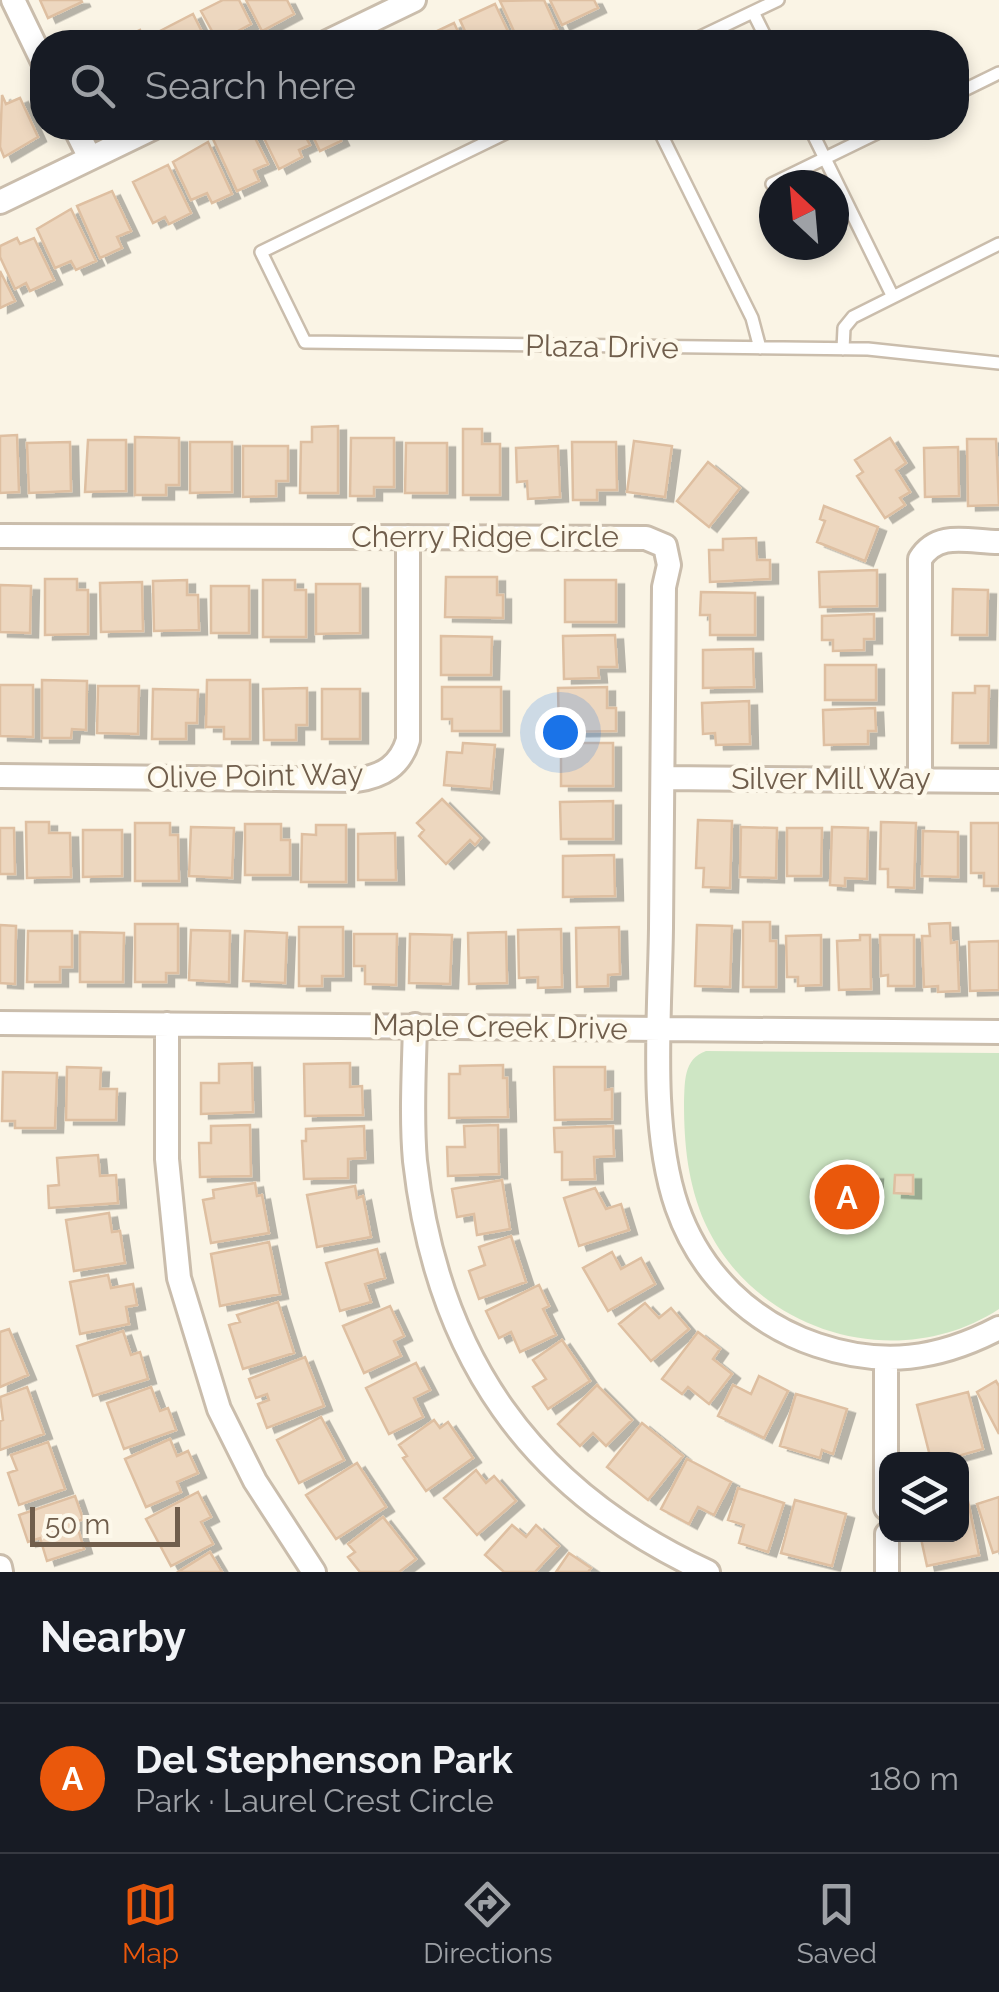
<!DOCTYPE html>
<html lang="en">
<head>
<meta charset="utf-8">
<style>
  body { margin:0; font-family:Raleway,sans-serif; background:#20242c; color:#f1f3f6 }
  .controls { position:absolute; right:30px; bottom:30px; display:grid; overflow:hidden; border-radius:20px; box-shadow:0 5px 15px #0003 }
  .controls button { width:90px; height:90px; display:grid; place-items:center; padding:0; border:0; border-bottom:2px solid #363941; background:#171b24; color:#f1f3f6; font:50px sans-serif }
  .compass { position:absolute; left:759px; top:170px; width:90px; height:90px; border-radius:50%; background:#171b24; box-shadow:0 5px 15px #0003; rotate:334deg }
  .scale { position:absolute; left:30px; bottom:25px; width:150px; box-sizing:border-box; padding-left:10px; border:5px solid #705e4c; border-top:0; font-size:28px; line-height:35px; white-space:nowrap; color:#705e4c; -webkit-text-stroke:8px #fdf8ea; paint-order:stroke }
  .you { position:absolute; left:560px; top:732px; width:35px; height:35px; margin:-25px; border:8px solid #fff; border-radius:50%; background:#1a73e8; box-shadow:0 0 0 15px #1a73e833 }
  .badge { display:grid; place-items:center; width:65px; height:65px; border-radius:50%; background:#ea580c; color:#fff; font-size:32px; font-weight:700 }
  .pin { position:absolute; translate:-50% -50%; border:5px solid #fff; box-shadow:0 2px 10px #0006 }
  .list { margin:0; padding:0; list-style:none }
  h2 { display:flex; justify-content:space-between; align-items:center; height:130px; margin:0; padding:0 40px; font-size:42px }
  h2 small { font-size:32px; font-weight:400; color:#9ea1a6 }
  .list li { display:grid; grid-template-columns:65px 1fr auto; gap:30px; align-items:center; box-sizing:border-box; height:150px; padding:0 40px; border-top:2px solid #363941 }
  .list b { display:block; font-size:38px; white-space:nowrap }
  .list p { margin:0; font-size:32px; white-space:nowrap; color:#9ea1a6 }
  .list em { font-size:32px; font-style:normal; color:#9ea1a6 }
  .icon { flex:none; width:55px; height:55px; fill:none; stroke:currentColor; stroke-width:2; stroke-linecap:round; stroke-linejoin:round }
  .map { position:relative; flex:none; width:999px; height:1572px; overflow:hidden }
  .search { position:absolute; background:#171b24; box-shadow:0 5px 15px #0003; left:30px; right:30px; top:30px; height:110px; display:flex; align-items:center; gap:25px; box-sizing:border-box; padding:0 35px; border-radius:40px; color:#9ea1a6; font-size:38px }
  .sheet { height:280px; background:#171b24 }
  nav { display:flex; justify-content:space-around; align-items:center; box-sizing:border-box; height:140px; border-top:2px solid #363941; background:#171b24; font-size:28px; color:#9ea1a6 }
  nav a { display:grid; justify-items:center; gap:5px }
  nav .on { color:#ea580c }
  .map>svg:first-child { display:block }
</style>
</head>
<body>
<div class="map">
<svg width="999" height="1572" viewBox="0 0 999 1572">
  <defs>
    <filter id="shadow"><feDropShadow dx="8" dy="4.5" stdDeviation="0" flood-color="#0004"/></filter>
  </defs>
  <rect width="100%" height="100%" fill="#faf4e5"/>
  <path fill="#cee6c4" d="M 706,1051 L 999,1053 L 999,1309 C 898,1375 755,1333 705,1223 C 688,1184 684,1145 684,1103 C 685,1082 683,1059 706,1051 Z"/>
  <path fill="#edd7bf" stroke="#debfa1" stroke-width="2.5" filter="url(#shadow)" d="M 40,0 L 81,0 L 82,2 L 48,18 Z
    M 223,0 L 239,0 L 251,24 L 238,31 L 242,39 L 234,42 L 218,42 L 201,11 Z
    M 246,0 L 287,0 L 294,14 L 262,31 Z
    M 544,0 L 557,29 L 527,42 L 519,42 L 500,1 Z
    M 550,0 L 594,0 L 598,8 L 562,25 Z
    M 495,4 L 513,42 L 470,42 L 460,20 Z
    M 193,14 L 207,42 L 165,42 L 160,31 Z
    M 454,23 L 463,42 L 420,42 L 418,40 Z
    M 140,30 L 143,38 L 154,33 L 159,42 L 115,42 Z
    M 2,95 L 6,104 L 20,98 L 38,137 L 4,157 L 0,147 Z
    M 234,128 L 235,131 L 250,128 L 268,164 L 254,170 L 259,181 L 237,191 L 213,139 Z
    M 259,128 L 301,128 L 310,145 L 299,150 L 302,157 L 279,169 Z
    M 309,128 L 343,128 L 336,131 L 341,141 L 320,151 Z
    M 208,142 L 232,194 L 212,203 L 207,193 L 191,200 L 173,162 Z
    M 168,165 L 191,213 L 169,224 L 165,217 L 153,223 L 133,182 Z
    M 112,191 L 131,231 L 117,237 L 122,248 L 100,258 L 77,206 Z
    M 71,209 L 96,261 L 76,270 L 71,261 L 55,268 L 37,229 Z
    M 17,238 L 20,244 L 34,238 L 54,280 L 30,291 L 26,283 L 15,289 L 0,257 L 0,246 Z
    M 0,271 L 15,301 L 0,308 Z
    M 338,426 L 338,493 L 300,493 L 301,442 L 312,442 L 312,427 Z
    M 463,429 L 482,429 L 482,444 L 500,444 L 500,495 L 463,495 Z
    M 17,435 L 19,492 L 0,493 L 0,436 Z
    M 135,437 L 179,438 L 179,485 L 166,485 L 166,495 L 135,495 Z
    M 351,438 L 394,438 L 394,487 L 374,487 L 374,496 L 350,496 Z
    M 890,438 L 906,463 L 896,470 L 910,492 L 900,498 L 905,505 L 885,518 L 857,476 L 863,472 L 855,460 Z
    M 967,439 L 996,439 L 999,505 L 968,506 Z
    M 88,440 L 126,440 L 126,491 L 85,492 Z
    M 634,441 L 672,446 L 665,497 L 627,492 Z
    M 70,442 L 71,491 L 29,493 L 27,443 Z
    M 190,442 L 232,442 L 232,492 L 190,493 Z
    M 572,442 L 616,442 L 617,490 L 597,490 L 597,500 L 573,500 Z
    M 406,443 L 447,443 L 447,493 L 405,493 Z
    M 243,446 L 288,446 L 288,481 L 276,481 L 276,496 L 243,497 Z
    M 558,446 L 560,497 L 528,499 L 527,481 L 517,482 L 516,448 Z
    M 958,447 L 959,496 L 925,497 L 924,448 Z
    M 708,462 L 740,488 L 709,527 L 677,501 Z
    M 824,506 L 878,527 L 865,561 L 817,542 L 825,521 L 820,519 Z
    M 756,538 L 757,560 L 770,560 L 770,579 L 710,582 L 709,550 L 723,550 L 723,539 Z
    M 877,570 L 877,606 L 820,607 L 819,572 Z
    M 446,577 L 497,577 L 497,595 L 503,595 L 503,618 L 445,617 Z
    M 45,579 L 77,579 L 77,590 L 88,590 L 88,634 L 45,635 Z
    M 187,580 L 187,595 L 198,595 L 199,630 L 154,631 L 153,581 Z
    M 263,580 L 295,580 L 295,590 L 306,590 L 306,637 L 263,637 Z
    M 565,580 L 616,580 L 616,622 L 565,622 Z
    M 142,582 L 143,631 L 101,632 L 100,583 Z
    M 316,584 L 360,584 L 360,633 L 316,634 Z
    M 0,585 L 31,586 L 30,633 L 0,632 Z
    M 211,586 L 249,586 L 249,633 L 211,633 Z
    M 953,589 L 988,590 L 987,635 L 952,635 Z
    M 701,592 L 755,593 L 755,635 L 710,635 L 710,615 L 700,615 Z
    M 874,614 L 874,639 L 864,639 L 864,650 L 833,651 L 833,640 L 822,640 L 822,616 Z
    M 615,635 L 617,667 L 598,667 L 599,678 L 564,679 L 563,636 Z
    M 441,636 L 492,637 L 491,675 L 441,675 Z
    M 753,649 L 754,687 L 703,688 L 703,650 Z
    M 825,665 L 876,665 L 876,700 L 825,700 Z
    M 42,680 L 87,681 L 86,730 L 72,729 L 71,738 L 42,738 Z
    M 207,680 L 250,680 L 250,739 L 224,739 L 224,727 L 206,727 Z
    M 0,685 L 33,685 L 33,737 L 0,736 Z
    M 98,686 L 139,686 L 138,734 L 97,733 Z
    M 975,686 L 989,686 L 988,743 L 952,743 L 953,693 L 975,693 Z
    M 442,687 L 501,687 L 501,731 L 452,731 L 452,719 L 442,719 Z
    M 607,687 L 607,708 L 616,708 L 616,731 L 559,732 L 558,688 Z
    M 307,688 L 307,725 L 296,725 L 296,740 L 264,740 L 263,689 Z
    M 153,689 L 198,690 L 197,723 L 186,723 L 186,739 L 152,739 Z
    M 322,689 L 360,689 L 360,739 L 322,739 Z
    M 749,701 L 750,744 L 716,745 L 715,733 L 703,734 L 702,703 Z
    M 875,708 L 876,731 L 868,731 L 868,744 L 824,745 L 823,710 Z
    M 463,743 L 495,745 L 491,789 L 444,785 L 447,752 L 462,753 Z
    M 561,743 L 613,743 L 613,786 L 561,786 Z
    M 442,799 L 481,838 L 475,845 L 470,840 L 446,864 L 419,836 L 424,830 L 417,823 Z
    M 613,801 L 613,839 L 561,839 L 560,802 Z
    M 698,820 L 732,821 L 730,888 L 703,887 L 704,868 L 696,868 Z
    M 26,822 L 49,822 L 49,833 L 70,833 L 71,877 L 27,878 Z
    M 881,822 L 916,823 L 914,888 L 888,887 L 888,869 L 880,869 Z
    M 135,823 L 170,823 L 170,835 L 178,835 L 179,881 L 135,881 Z
    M 971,823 L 999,823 L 999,886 L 984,886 L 984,873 L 971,873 Z
    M 245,824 L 281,824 L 281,840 L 290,840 L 290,875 L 245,875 Z
    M 316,825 L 346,825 L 346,882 L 301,882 L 302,834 L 316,835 Z
    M 191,827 L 234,828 L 232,878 L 189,876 Z
    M 741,827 L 777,828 L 776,878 L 740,877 Z
    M 832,827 L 868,828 L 867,879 L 845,878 L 845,886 L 830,885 Z
    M 0,828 L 14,828 L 15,874 L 0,874 Z
    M 787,828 L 822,828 L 821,876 L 787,876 Z
    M 83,830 L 122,830 L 122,876 L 83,877 Z
    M 923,831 L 958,832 L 958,877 L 922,876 Z
    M 395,833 L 396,880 L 358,880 L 358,834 Z
    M 614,855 L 615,896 L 563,897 L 563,856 Z
    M 743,922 L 770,922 L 770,941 L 776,941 L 776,987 L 743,987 Z
    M 950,923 L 951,943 L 957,942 L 959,991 L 938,992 L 938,986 L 924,987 L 922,936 L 930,936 L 929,924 Z
    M 135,924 L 178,924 L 178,973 L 166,973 L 166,982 L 135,982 Z
    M 0,925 L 16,926 L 15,984 L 0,983 Z
    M 697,925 L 732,926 L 730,987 L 695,986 Z
    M 299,927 L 343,927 L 343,976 L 322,976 L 322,986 L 299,986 Z
    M 619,927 L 620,974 L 608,975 L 608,986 L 577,987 L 576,928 Z
    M 561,929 L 562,987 L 538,988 L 538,977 L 519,978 L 518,930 Z
    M 191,930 L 230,931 L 229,982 L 189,980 Z
    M 28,931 L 72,931 L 72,967 L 60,967 L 60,982 L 27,982 Z
    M 245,931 L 287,933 L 285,983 L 243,981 Z
    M 80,932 L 124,933 L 123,982 L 80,982 Z
    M 506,932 L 507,983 L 469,984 L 468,933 Z
    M 354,934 L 397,934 L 396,985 L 365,984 L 365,966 L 354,966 Z
    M 410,934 L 452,935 L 450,984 L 409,983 Z
    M 821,935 L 821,985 L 798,986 L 798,977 L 787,977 L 786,936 Z
    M 860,935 L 870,935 L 871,989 L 839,990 L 837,941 L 860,940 Z
    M 880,935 L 914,935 L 914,986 L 888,986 L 888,975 L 881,976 Z
    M 999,941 L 999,990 L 970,991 L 969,942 Z
    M 252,1063 L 253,1112 L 201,1114 L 201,1083 L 219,1083 L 219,1064 Z
    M 350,1063 L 350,1087 L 362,1086 L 363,1115 L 305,1116 L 304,1064 Z
    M 503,1065 L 503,1078 L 507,1078 L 508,1117 L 449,1118 L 449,1074 L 460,1074 L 460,1066 Z
    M 67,1067 L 101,1068 L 100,1089 L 117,1089 L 116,1120 L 66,1120 Z
    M 554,1067 L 605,1067 L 605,1090 L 612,1089 L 612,1119 L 555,1120 Z
    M 3,1072 L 57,1073 L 55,1128 L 15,1128 L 15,1121 L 2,1121 Z
    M 250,1125 L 251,1176 L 200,1177 L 199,1143 L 211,1143 L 211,1126 Z
    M 498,1125 L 499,1174 L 448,1176 L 447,1147 L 465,1147 L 464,1126 Z
    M 364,1126 L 365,1158 L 348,1159 L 348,1178 L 304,1179 L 302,1141 L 306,1141 L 306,1129 Z
    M 613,1126 L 614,1156 L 594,1157 L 595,1179 L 562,1180 L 562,1152 L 555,1152 L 554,1128 Z
    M 98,1155 L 100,1176 L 116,1175 L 118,1203 L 49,1208 L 48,1186 L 59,1185 L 57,1158 Z
    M 856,1175 L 875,1175 L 874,1193 L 856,1193 Z
    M 895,1175 L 913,1175 L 913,1194 L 894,1193 Z
    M 502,1180 L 510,1229 L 477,1235 L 474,1214 L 457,1217 L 452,1189 Z
    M 255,1183 L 257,1196 L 262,1195 L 269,1233 L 211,1243 L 203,1200 L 214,1198 L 213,1190 Z
    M 355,1186 L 357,1198 L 363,1196 L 371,1237 L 317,1247 L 307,1195 Z
    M 595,1188 L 606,1209 L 621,1204 L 629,1230 L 579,1246 L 564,1198 Z
    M 109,1213 L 112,1232 L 120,1231 L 125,1263 L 74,1271 L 66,1220 Z
    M 511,1236 L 526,1282 L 479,1299 L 469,1271 L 485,1265 L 479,1247 Z
    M 269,1242 L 280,1294 L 220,1306 L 211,1254 Z
    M 377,1249 L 385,1278 L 365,1284 L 371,1302 L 340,1311 L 326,1263 Z
    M 612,1252 L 621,1269 L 641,1258 L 655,1284 L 608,1311 L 583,1268 Z
    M 108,1275 L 111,1288 L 133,1284 L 137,1305 L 126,1307 L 129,1324 L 80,1334 L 70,1282 Z
    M 539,1285 L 549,1306 L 543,1309 L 556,1335 L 520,1352 L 511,1332 L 499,1338 L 486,1311 Z
    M 278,1302 L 294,1353 L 243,1369 L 229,1325 L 240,1322 L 237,1315 Z
    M 645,1303 L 659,1318 L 671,1308 L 689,1329 L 651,1361 L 619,1324 Z
    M 390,1306 L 404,1336 L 394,1341 L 401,1356 L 364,1373 L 343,1326 Z
    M 9,1329 L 28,1375 L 0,1387 L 0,1332 Z
    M 123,1331 L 131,1355 L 140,1352 L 148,1379 L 93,1396 L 77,1346 Z
    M 698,1332 L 720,1349 L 713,1359 L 732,1374 L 709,1404 L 688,1387 L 682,1394 L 662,1379 Z
    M 562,1340 L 590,1381 L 548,1409 L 533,1387 L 546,1379 L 533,1360 Z
    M 305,1357 L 324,1406 L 267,1428 L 258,1404 L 269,1400 L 267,1394 L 256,1398 L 249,1379 Z
    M 416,1363 L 430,1390 L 414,1398 L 423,1417 L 389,1434 L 366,1388 Z
    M 759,1376 L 788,1391 L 764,1438 L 718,1416 L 733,1385 L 751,1394 Z
    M 996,1381 L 999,1386 L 999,1434 L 977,1392 Z
    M 597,1385 L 632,1420 L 606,1446 L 593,1433 L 580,1446 L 558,1424 Z
    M 27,1387 L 44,1434 L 0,1450 L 0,1421 L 3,1420 L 0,1397 Z
    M 151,1387 L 160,1411 L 168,1408 L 176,1430 L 124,1449 L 107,1403 Z
    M 968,1392 L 983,1449 L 944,1460 L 931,1460 L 917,1405 Z
    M 796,1394 L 847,1409 L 833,1454 L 822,1450 L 820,1458 L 780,1446 Z
    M 321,1417 L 344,1460 L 299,1483 L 277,1440 Z
    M 434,1420 L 440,1428 L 448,1422 L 473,1458 L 426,1491 L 403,1458 L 407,1456 L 399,1445 Z
    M 642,1423 L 683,1456 L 648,1500 L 607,1467 Z
    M 170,1439 L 177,1456 L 188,1451 L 198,1473 L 177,1482 L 181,1492 L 146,1507 L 125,1459 Z
    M 48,1442 L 65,1489 L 19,1505 L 8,1473 L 17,1470 L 11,1455 Z
    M 687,1459 L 731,1482 L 714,1515 L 698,1507 L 689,1524 L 661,1509 Z
    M 357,1463 L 386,1507 L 336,1539 L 306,1495 Z
    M 476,1470 L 486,1483 L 494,1476 L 516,1501 L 477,1535 L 444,1498 Z
    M 738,1488 L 784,1503 L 768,1552 L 739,1543 L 744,1525 L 728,1520 Z
    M 198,1492 L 211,1517 L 201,1522 L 213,1544 L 171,1566 L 146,1519 Z
    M 75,1496 L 83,1519 L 76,1522 L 84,1549 L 47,1561 L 40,1538 L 28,1542 L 19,1515 Z
    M 999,1497 L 999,1551 L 993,1553 L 977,1504 Z
    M 795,1500 L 846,1514 L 832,1566 L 781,1553 Z
    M 968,1501 L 979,1555 L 927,1566 L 920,1534 L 962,1534 L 962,1502 Z
    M 383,1517 L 416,1559 L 399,1572 L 360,1572 L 348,1557 L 355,1552 L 348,1544 Z
    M 512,1525 L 526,1537 L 536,1525 L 559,1546 L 535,1572 L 504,1572 L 485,1555 Z
    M 210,1552 L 222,1572 L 178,1572 Z
    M 569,1553 L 591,1568 L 588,1572 L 556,1572 Z"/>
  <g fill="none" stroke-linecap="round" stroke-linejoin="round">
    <defs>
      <path id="lane" d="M 753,12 L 768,42
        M 690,42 L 778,0
        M 956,94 L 999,73
        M 516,128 L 261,252 L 305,342 L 868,349 L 999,363
        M 658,128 L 752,318 L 760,348
        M 810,128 L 893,297
        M 772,184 L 887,128
        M 843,349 L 844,328 L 853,317 L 999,244"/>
      <path id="street" d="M 13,0 L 42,60
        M 327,42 L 414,0
        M 75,128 L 90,158
        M 0,202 L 153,128
        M 0,536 L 646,538 L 665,546 L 669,565 L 664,587 C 664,701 663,815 661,928 C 660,1013 649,1126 677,1207 C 700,1273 751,1323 817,1345 C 882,1367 938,1360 999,1328
        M 0,776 L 357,780 C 383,776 400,766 408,740 L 408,537
        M 664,778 L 999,781
        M 920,779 L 920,559 C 938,530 969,542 999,542
        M 0,1023 L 999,1032
        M 167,1024 L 167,1159 L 179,1278 L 219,1409 L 255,1481 L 314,1572
        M 415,1025 C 414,1070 411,1117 415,1161 C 437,1356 530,1490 708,1572
        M 886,1360 L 886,1508
        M 887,1534 L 887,1572
        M 0,1567 L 1,1572"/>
    </defs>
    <use href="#lane" stroke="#cabdac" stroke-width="16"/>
    <use href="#street" stroke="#cabdac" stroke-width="28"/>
    <use href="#lane" stroke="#fff" stroke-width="11"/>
    <use href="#street" stroke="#fff" stroke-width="22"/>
  </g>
  <g text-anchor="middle" stroke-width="9" stroke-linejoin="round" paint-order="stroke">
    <g font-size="30" fill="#705e4c" stroke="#fdf8ea">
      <text transform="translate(602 347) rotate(1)" y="10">Plaza Drive</text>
      <text x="485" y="547">Cherry Ridge Circle</text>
      <text transform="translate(255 776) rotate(-1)" y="10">Olive Point Way</text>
      <text x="831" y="789">Silver Mill Way</text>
      <text transform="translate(500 1027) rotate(1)" y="10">Maple Creek Drive</text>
    </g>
  </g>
</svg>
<div class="controls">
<button><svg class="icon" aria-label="layers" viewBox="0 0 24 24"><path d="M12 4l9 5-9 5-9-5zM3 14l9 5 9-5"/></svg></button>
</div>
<svg class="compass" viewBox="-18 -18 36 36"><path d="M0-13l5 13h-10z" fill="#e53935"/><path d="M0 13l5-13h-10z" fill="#9ea1a6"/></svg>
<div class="scale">50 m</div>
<div class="you"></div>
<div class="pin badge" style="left:847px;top:1197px">A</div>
<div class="search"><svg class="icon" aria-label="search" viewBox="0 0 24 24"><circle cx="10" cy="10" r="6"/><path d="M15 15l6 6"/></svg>Search here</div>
</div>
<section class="sheet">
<h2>Nearby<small></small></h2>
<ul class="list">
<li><span class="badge">A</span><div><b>Del Stephenson Park</b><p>Park · Laurel Crest Circle</p></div><em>180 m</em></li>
</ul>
</section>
<nav>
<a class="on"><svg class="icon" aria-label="map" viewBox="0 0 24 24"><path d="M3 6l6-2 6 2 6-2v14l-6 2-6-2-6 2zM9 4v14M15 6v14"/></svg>Map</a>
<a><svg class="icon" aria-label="directions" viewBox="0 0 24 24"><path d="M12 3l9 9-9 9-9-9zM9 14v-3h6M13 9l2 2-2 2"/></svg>Directions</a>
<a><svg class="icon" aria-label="saved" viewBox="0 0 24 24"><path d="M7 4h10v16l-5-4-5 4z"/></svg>Saved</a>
</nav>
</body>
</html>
